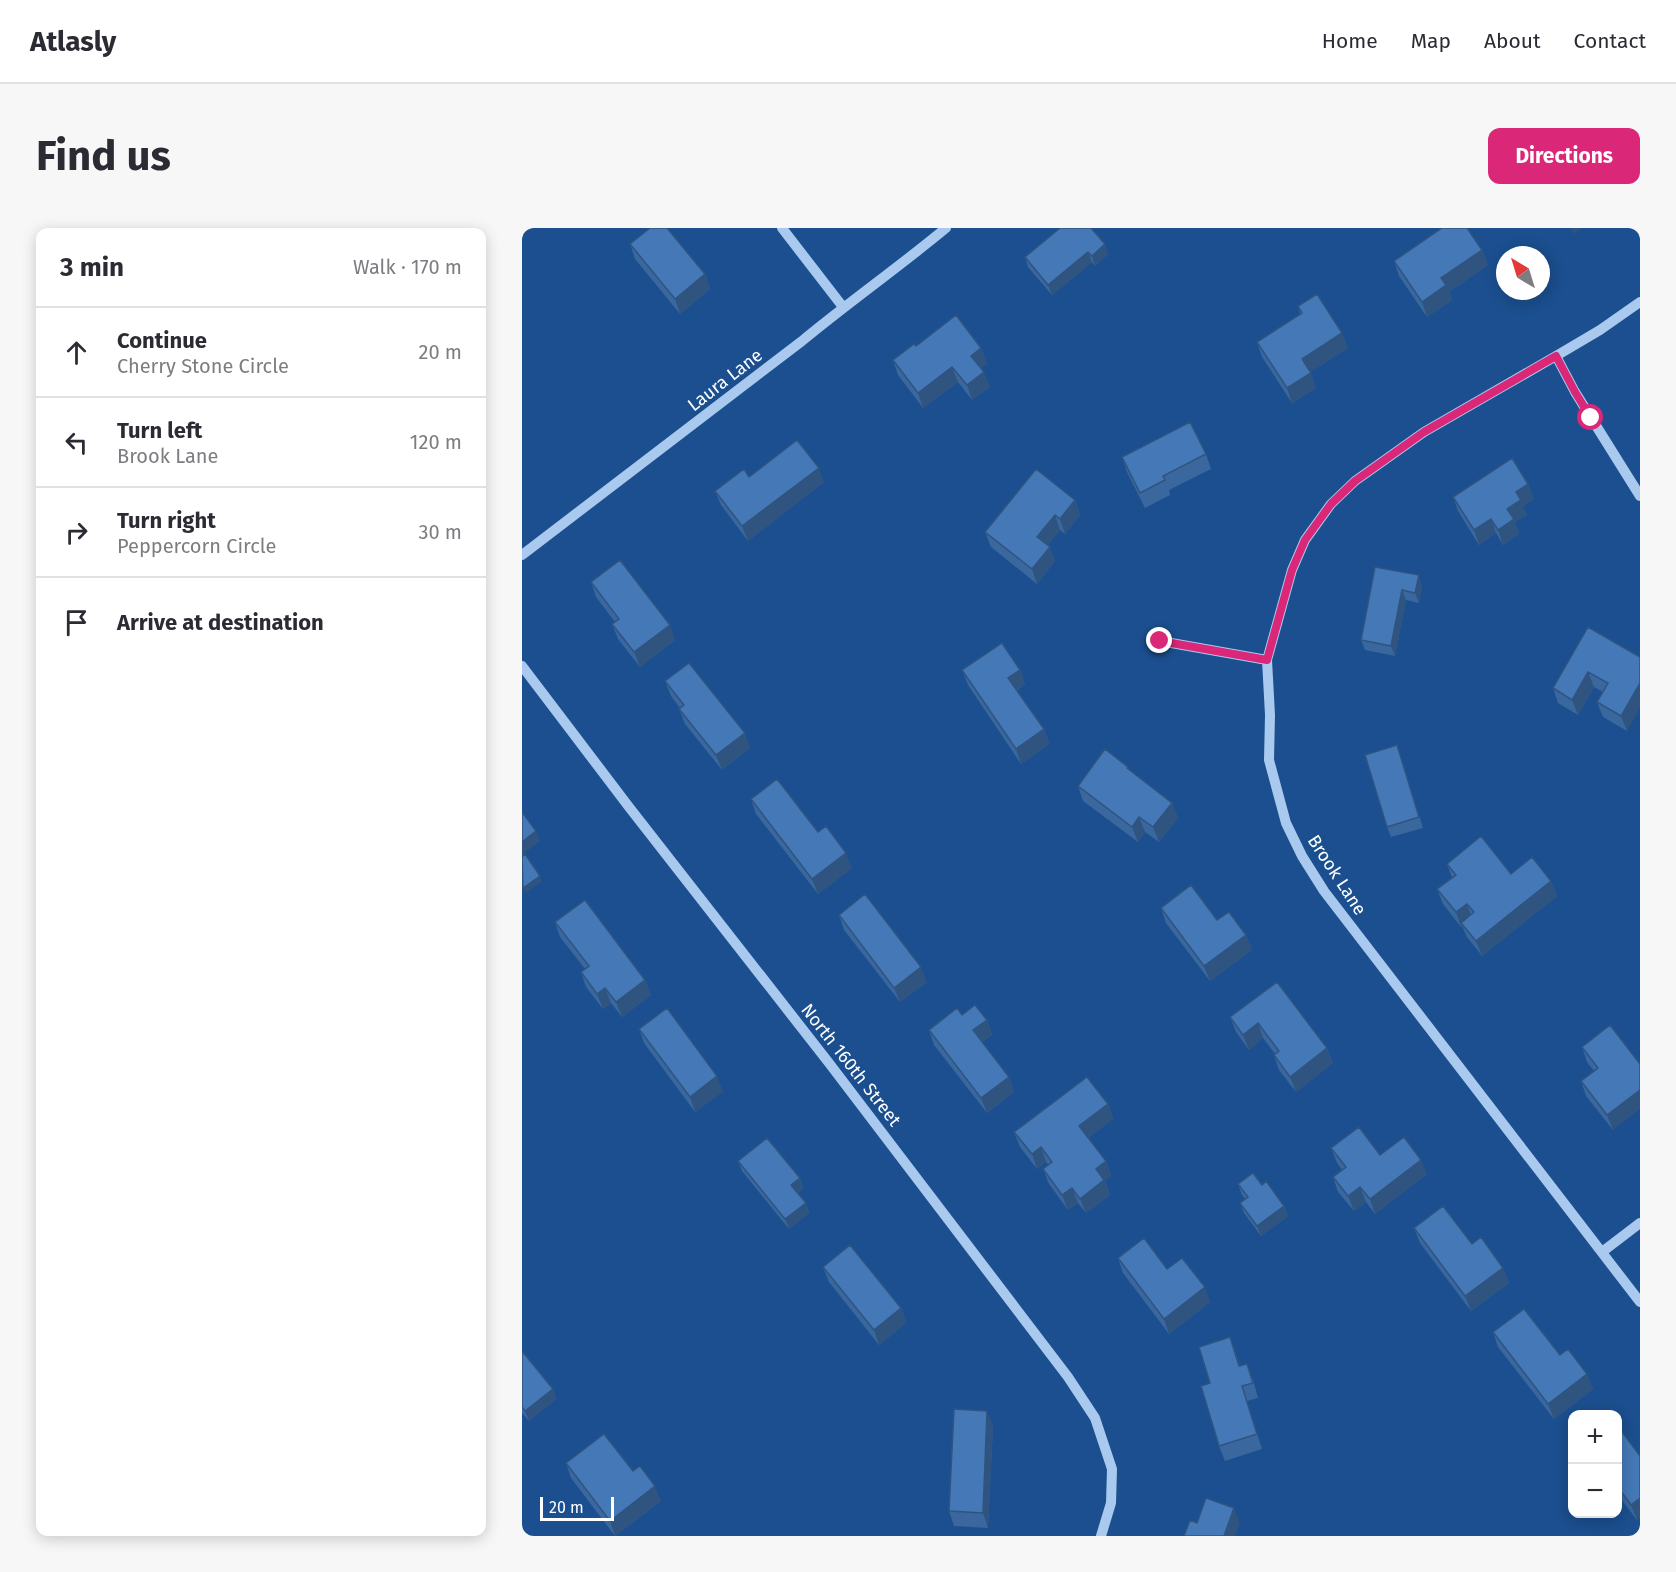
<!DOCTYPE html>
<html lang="en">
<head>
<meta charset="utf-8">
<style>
  body { margin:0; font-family:"Fira Sans",sans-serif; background:#f7f7f7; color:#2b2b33 }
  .controls { position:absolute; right:18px; bottom:18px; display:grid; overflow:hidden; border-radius:12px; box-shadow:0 3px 15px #0003 }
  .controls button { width:54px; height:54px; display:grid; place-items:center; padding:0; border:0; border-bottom:2px solid #e1e1e2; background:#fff; color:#2b2b33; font:30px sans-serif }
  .compass { position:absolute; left:974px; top:18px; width:54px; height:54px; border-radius:50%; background:#fff; box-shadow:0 3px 15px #0003; rotate:322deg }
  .scale { position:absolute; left:18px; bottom:15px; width:74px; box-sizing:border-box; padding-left:6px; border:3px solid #fff; border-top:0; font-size:16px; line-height:21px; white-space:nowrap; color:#fff; -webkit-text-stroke:4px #1b4f8f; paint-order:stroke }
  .stop { position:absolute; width:18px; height:18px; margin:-14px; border:4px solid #db2777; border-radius:50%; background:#fff }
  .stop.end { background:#db2777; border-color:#fff; box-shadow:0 2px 6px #0008 }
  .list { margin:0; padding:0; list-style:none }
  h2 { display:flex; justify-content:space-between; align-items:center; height:78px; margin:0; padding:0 24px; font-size:26px }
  h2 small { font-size:20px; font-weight:400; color:#7c7c81 }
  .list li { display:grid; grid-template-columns:39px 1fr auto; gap:18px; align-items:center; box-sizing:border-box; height:90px; padding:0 24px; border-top:2px solid #e1e1e2 }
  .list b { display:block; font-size:22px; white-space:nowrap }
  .list p { margin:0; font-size:20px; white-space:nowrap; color:#7c7c81 }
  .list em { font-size:20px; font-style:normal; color:#7c7c81 }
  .icon { flex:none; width:33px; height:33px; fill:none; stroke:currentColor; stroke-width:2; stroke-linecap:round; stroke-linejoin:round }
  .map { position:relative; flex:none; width:1118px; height:1308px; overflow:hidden; border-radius:12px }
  header { display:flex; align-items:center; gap:36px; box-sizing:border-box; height:84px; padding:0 30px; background:#fff; border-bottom:2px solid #e1e1e2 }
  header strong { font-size:28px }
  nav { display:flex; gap:33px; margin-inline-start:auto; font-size:21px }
  .intro { display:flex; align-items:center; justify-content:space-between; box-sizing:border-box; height:144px; padding:0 36px }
  h1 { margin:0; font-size:42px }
  .button { padding:15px 27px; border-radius:12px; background:#db2777; color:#fff; font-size:21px; font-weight:700 }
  main { display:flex; gap:36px; padding:0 36px }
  aside { flex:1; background:#fff; border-radius:12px; box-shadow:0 3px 15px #0003 }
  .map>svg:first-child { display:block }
</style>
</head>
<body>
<header>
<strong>Atlasly</strong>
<nav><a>Home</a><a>Map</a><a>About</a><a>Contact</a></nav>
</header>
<div class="intro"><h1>Find us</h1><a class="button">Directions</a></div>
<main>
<aside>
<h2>3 min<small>Walk · 170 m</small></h2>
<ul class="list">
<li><svg class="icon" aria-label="ahead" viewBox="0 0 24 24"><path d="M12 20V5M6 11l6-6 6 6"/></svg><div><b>Continue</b><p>Cherry Stone Circle</p></div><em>20 m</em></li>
<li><svg class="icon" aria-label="left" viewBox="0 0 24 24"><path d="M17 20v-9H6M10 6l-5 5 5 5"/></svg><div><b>Turn left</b><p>Brook Lane</p></div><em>120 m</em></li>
<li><svg class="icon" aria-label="right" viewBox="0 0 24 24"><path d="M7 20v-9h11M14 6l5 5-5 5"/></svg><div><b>Turn right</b><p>Peppercorn Circle</p></div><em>30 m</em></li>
<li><svg class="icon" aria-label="arrive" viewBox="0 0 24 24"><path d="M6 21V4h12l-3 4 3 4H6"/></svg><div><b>Arrive at destination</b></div></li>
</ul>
</aside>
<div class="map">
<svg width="1118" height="1308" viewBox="0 0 1118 1308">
  <rect width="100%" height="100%" fill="#1b4f8f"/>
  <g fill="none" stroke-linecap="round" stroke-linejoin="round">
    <path stroke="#a9c9ee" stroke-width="10" d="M 260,0 L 321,79
      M 1118,74 L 1078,102 L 1034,128 L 902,204 L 833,253 L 809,276 L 783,312 L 770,342 L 745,432 L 748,487 L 747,532 L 764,595 L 780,628 L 802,663 L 1118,1074
      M 1034,128 L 1053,164 L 1118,268
      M 0,327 L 280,113 C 327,74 377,39 424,0
      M 638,413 L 745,432
      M 0,438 L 107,579 L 307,835 L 546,1149 L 573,1190 L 590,1241 L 589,1275 L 579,1308
      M 1080,1024 L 1118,995"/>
  </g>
  <path fill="#3a679d" d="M 538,0 L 586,26 L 573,38 L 570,34 L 530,67 L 506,39 L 503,29 Z
    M 108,16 L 183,46 L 188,61 L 158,86 L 113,31 Z
    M 960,22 L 966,37 L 927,64 L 930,72 L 905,89 L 877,48 L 872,33 Z
    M 776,78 L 820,105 L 826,120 L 788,144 L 794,160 L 770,175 L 740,129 L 735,114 L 778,86 Z
    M 394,118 L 459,120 L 465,135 L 459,140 L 468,159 L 450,172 L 436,154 L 401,180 L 376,147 L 371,132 Z
    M 684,226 L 689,241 L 647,262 L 648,267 L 623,280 L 605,244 L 600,229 Z
    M 227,249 L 302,254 L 226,313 L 199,277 L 193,263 Z
    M 1006,256 L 1012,271 L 1001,278 L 1005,287 L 993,294 L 997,306 L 981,317 L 974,305 L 957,317 L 936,283 L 931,269 Z
    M 553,272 L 558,287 L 543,306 L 538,302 L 526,317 L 533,333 L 515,356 L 469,319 L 463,304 Z
    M 853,339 L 900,358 L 897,375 L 884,372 L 873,428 L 843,422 L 839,412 Z
    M 69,354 L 153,412 L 118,439 L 96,411 L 90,396 L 93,394 L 74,369 Z
    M 1066,399 L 1118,429 L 1105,503 L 1081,489 L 1075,474 L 1081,464 L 1072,459 L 1056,487 L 1036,475 L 1031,460 Z
    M 440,442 L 498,442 L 503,456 L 495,462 L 522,501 L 527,516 L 499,536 L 446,457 Z
    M 143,453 L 228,520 L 200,542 L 163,496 L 157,481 L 158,480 L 149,468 Z
    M 875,517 L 901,600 L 869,609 L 865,599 Z
    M 606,539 L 608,543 L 650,575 L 656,590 L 637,614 L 623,604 L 616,614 L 561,573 L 556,558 Z
    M 229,571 L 296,604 L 330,640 L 296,666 L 234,586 Z
    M 925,636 L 989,646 L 1029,653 L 1035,668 L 960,728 L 945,709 L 940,698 L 939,699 L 921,676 L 915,661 L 930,650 Z
    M 639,680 L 695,692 L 724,707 L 730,722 L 688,753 L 644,695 Z
    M 317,687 L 405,754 L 378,774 L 322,702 Z
    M 33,694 L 123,752 L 129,767 L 100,789 L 89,775 L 81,781 L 64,759 L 59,744 L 63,741 L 38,709 Z
    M 755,754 L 805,820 L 811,835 L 774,864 L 757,842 L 752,827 L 753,826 L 741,810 L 727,822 L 714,804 L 708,789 Z
    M 440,787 L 465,792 L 470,807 L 460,814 L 487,849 L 492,864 L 465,885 L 412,817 L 407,802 Z
    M 1088,797 L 1091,902 L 1064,868 L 1059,853 L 1072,843 L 1065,834 L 1060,819 Z
    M 117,801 L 201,863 L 173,884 L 122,815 Z
    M 586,876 L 591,891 L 566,910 L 584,933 L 589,948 L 583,953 L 588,967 L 564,985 L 556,975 L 546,982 L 527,956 L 521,941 L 527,937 L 524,934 L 515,941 L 498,919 L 492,904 Z
    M 809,920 L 858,927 L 905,946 L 853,986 L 844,974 L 832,983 L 816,964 L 811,949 L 820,942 L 815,935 Z
    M 216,933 L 278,950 L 281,960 L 276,965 L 284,975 L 287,985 L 267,1001 L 220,943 Z
    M 716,956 L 740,957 L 762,978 L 766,988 L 739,1008 L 722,985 L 718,975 L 723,971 L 720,967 Z
    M 892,1000 L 950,1016 L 981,1040 L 987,1055 L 949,1083 L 898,1015 Z
    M 596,1030 L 645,1041 L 688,1074 L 647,1106 L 601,1045 Z
    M 301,1039 L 379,1080 L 384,1095 L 357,1117 L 307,1054 Z
    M 971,1104 L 1038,1127 L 1065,1146 L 1071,1161 L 1032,1191 L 976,1119 Z
    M 708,1109 L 718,1138 L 731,1151 L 736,1170 L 725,1173 L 740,1221 L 703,1233 L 697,1218 L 688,1155 Z
    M 0,1123 L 31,1161 L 34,1171 L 7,1193 L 0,1185 Z
    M 1095,1197 L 1118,1228 L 1118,1289 L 1115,1292 L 1095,1266 Z
    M 471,1198 L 466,1300 L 432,1298 L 427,1283 Z
    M 44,1235 L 111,1243 L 139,1273 L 93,1308 L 49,1250 Z"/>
  <path fill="#305480" d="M 1049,0 L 1060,0 L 1051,6 Z
    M 583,16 L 586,26 L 573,38 L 570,28 Z
    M 960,22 L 966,37 L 927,64 L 930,72 L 905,89 L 900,74 L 919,50 Z
    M 566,24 L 570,34 L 530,67 L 526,57 Z
    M 183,46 L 188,61 L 158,86 L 153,71 Z
    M 820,105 L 826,120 L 785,146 L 780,131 Z
    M 459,120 L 465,135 L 455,143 L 449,128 Z
    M 430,139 L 436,154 L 401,180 L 396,165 Z
    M 462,144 L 468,159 L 450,172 L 445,157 Z
    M 789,145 L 794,160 L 770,175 L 765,160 Z
    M 297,240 L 302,254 L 226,313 L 220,298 Z
    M 1006,256 L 1012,271 L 1001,278 L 1005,287 L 993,294 L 997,306 L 981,317 L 976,302 L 994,264 Z
    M 553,272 L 558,287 L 543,306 L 538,291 Z
    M 533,287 L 538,302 L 521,323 L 515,309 Z
    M 969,291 L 974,305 L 957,317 L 952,302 Z
    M 528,319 L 533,333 L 515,356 L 510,341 Z
    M 897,347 L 900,358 L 897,375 L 893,365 Z
    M 880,362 L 884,372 L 873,428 L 869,418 Z
    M 148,397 L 153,412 L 118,439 L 112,424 Z
    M 498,442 L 503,456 L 491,464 L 486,450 Z
    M 1066,444 L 1072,459 L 1056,487 L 1050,472 Z
    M 1118,455 L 1118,480 L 1105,503 L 1099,488 Z
    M 522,501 L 527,516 L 499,536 L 494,521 Z
    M 223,505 L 228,520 L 200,542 L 194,527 Z
    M 650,575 L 656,590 L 637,614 L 631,599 Z
    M 617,589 L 623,604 L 616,614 L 610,599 Z
    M 14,603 L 18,613 L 0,627 L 0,614 Z
    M 324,625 L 330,640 L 296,666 L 290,651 Z
    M 18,648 L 20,653 L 3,666 L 1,660 Z
    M 1029,653 L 1035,668 L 960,728 L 954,713 Z
    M 945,676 L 950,691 L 939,695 L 940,698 L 939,699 L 934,684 Z
    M 724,707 L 730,722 L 688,753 L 682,738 Z
    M 399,739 L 405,754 L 378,774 L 372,760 Z
    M 123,752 L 129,767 L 100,789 L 94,774 Z
    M 83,760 L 89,775 L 81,781 L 75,766 Z
    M 465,792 L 470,807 L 456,817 L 451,802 Z
    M 736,795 L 741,810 L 727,822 L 721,807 Z
    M 805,820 L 811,835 L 774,864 L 768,849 Z
    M 195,848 L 201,863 L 173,884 L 168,869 Z
    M 487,849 L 492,864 L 465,885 L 459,870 Z
    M 1118,862 L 1118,881 L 1091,902 L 1085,887 Z
    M 586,876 L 591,891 L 563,913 L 557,898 Z
    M 519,919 L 524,934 L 515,941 L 510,926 Z
    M 899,932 L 905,946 L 853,986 L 848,971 Z
    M 584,933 L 589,948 L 583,953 L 588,967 L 564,985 L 558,971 L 574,941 Z
    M 278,950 L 281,960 L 273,967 L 269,957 Z
    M 838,959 L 844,974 L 832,983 L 826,968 Z
    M 550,960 L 556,975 L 546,982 L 540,967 Z
    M 284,975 L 287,985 L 267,1001 L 263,991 Z
    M 762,978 L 766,988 L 739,1008 L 735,998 Z
    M 981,1040 L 987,1055 L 949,1083 L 943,1068 Z
    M 683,1059 L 688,1074 L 647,1106 L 642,1091 Z
    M 379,1080 L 384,1095 L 357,1117 L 352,1102 Z
    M 1065,1146 L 1071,1161 L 1032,1191 L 1026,1176 Z
    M 31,1161 L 34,1171 L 7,1193 L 3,1183 Z
    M 465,1183 L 471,1198 L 466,1300 L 461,1285 Z
    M 133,1258 L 139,1273 L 93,1308 L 88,1293 Z
    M 1118,1270 L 1118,1289 L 1115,1292 L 1109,1277 Z
    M 712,1280 L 718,1295 L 713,1308 L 702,1308 Z"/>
  <path fill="#4478b7" stroke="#305480" stroke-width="1.5" d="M 128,0 L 145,0 L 183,46 L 153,71 L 108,16 Z
    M 538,0 L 569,0 L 583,16 L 570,28 L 566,24 L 526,57 L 503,29 Z
    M 920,0 L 945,0 L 960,22 L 919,50 L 924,57 L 900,74 L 872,33 Z
    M 795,66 L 820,105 L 780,131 L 789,145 L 765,160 L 735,114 L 780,85 L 776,78 Z
    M 434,87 L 459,120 L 449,128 L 462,144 L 445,157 L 430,139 L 396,165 L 371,132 L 392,116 L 394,118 Z
    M 668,194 L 684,226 L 641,248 L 643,252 L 618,265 L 600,229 Z
    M 275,212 L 297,240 L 220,298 L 193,263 L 222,241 L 227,249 Z
    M 990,230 L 1006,256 L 994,264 L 999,272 L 985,281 L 992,291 L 976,302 L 969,291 L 952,302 L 931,269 Z
    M 514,241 L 553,272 L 538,291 L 533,287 L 515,309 L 528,319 L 510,341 L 463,304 Z
    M 98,332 L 148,397 L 112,424 L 90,396 L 97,391 L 69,354 Z
    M 853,339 L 897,347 L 893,365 L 880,362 L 869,418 L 839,412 Z
    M 1066,399 L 1118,429 L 1118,455 L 1099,488 L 1075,474 L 1086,455 L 1066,444 L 1050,472 L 1031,460 Z
    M 480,415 L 498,442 L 486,450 L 522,501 L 494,521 L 440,442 Z
    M 167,435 L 223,505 L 194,527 L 157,481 L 162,477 L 143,453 Z
    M 875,517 L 897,589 L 865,599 L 843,527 Z
    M 583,521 L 606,539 L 605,540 L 650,575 L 631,599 L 617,589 L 610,599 L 556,558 Z
    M 255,551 L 296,604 L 304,598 L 324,625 L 290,651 L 229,571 Z
    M 0,584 L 14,603 L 0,614 Z
    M 959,608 L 989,646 L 1010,629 L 1029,653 L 954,713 L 939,695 L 952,684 L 945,676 L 934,684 L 915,661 L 934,647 L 925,636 Z
    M 3,626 L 18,648 L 1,660 L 0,629 Z
    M 669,657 L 695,692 L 707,684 L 724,707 L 682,738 L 639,680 Z
    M 343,666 L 399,739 L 372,760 L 317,687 Z
    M 63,672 L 123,752 L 94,774 L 83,760 L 75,766 L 59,744 L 67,738 L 33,694 Z
    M 755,754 L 805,820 L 768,849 L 752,827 L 757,823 L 736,795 L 721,807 L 708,789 Z
    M 453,777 L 465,792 L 451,802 L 487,849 L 459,870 L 407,802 L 435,780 L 440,787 Z
    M 145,780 L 195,848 L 168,869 L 117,801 Z
    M 1088,797 L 1118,836 L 1118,862 L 1085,887 L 1059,853 L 1076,840 L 1060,819 Z
    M 565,849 L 586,876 L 557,898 L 584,933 L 574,941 L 582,952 L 558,971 L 550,960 L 540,967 L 521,941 L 530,934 L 519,919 L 510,926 L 492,904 Z
    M 837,899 L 858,927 L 882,909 L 899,932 L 848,971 L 838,959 L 826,968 L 811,949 L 824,939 L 809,920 Z
    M 245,910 L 278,950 L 269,957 L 284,975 L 263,991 L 216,933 Z
    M 731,945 L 740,957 L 744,953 L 762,978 L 735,998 L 718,975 L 726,969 L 716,956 Z
    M 921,978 L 950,1016 L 959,1009 L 981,1040 L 943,1068 L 892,1000 Z
    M 622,1010 L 645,1041 L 660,1030 L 683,1059 L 642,1091 L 596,1030 Z
    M 328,1017 L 379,1080 L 352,1102 L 301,1039 Z
    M 1002,1081 L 1038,1127 L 1046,1121 L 1065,1146 L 1026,1176 L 971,1104 Z
    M 708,1109 L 717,1138 L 725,1136 L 731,1155 L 720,1158 L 735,1206 L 697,1218 L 679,1158 L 688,1155 L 677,1119 Z
    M 0,1123 L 31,1161 L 3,1183 L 0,1179 Z
    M 432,1181 L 465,1183 L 461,1285 L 427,1283 Z
    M 1095,1197 L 1118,1228 L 1118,1270 L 1109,1277 L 1095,1258 Z
    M 82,1206 L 111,1243 L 118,1238 L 133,1258 L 88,1293 L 44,1235 Z
    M 684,1270 L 712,1280 L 702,1308 L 662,1308 L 668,1292 L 675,1295 Z"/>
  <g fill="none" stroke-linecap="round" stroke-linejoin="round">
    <path stroke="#db2777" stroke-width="8" d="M 638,413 L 745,432 L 770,342 L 783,312 L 809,276 L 833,253 L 902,204 L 1034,128 L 1053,164 L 1069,190"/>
  </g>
  <g text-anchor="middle" stroke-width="5" stroke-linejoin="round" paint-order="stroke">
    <g font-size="18" fill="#fff" stroke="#1b4f8f">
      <text transform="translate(203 152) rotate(-38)" y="6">Laura Lane</text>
      <text transform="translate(815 647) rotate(57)" y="6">Brook Lane</text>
      <text transform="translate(329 837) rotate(52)" y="6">North 160th Street</text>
    </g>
  </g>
</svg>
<div class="controls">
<button>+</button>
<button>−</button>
</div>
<svg class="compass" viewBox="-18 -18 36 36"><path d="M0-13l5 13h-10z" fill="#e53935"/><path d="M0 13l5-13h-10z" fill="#7c7c81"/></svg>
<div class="scale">20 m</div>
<div class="stop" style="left:1069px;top:190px"></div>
<div class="stop end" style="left:638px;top:413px"></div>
</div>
</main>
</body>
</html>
